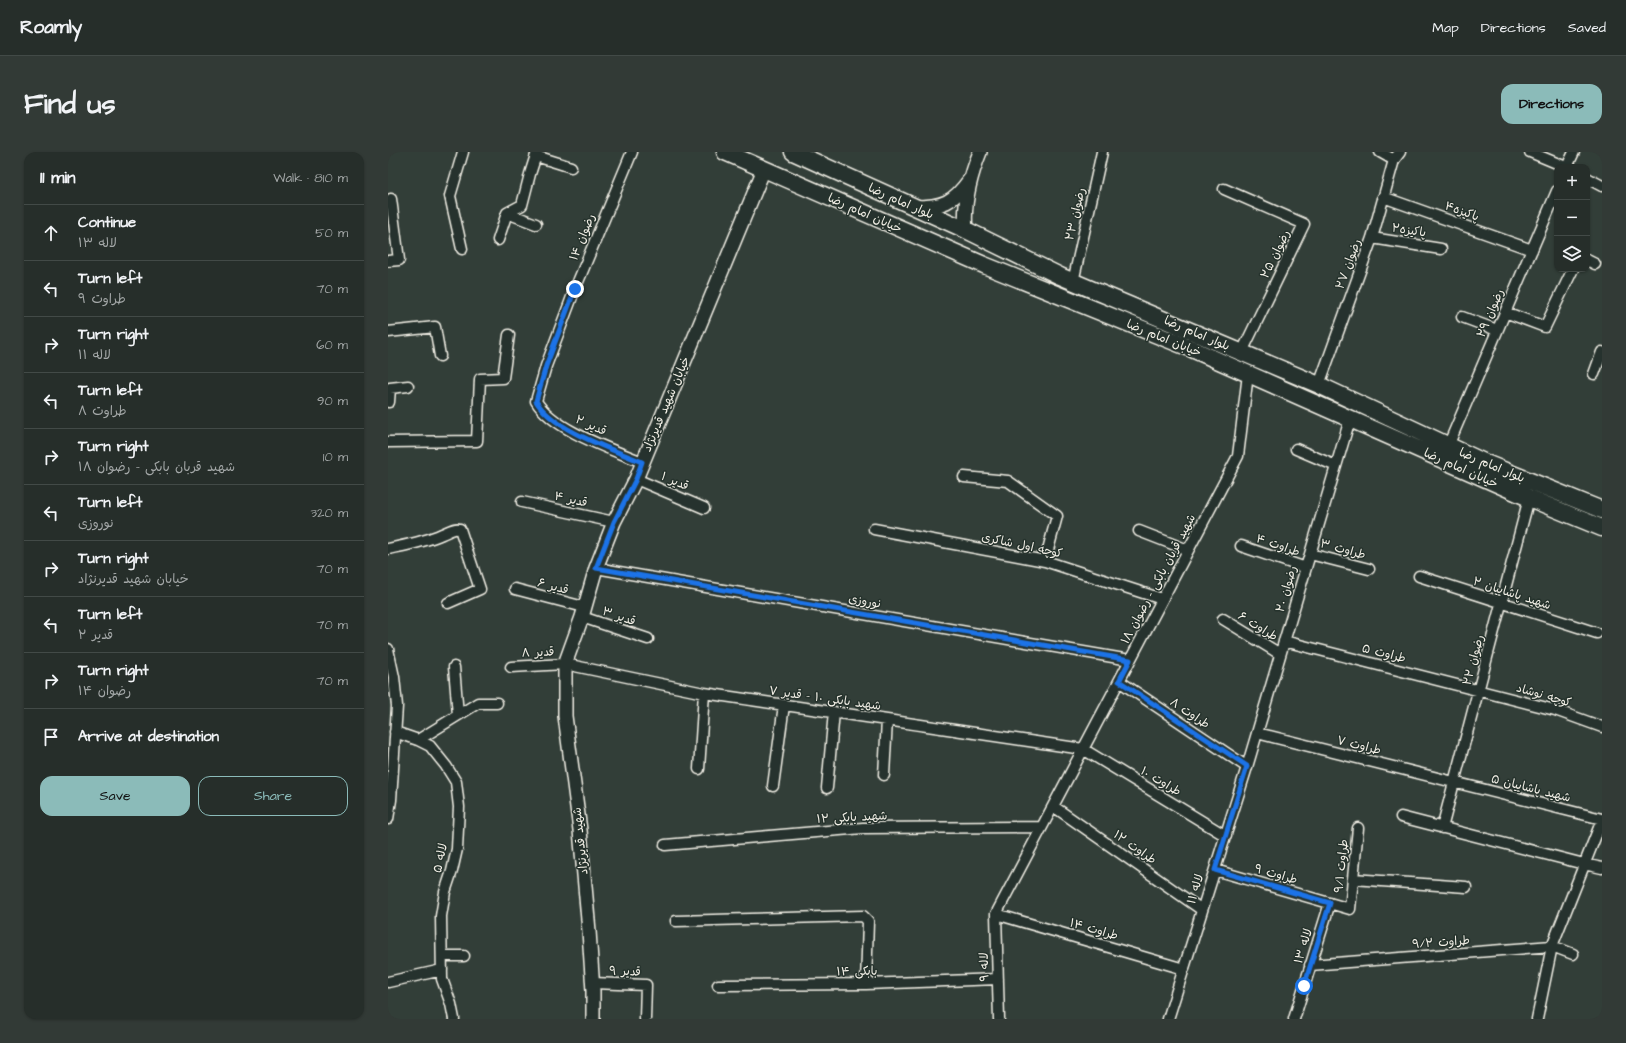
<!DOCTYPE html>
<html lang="en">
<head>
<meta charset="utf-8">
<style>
  body { margin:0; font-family:"Architects Daughter","Playpen Sans Arabic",sans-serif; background:#323a36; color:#f1f3f6 }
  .controls { position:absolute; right:12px; top:12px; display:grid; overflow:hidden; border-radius:8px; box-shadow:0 1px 3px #0004 }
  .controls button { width:36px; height:36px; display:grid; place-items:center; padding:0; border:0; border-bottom:1px solid #424a47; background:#262e2a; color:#f1f3f6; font:20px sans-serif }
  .stop { position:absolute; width:12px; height:12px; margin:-9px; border:3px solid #1a73e8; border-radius:50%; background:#fff }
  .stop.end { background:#1a73e8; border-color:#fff; box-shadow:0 1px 4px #0008 }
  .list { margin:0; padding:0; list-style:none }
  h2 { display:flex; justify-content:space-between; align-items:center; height:52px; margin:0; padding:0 16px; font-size:17px }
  h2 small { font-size:13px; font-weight:400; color:#a4a8a8 }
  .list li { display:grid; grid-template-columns:26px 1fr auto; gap:12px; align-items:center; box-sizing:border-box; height:56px; padding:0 16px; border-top:1px solid #424a47 }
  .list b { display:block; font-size:15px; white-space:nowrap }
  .list p { margin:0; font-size:13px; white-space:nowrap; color:#a4a8a8 }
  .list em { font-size:13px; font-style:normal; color:#a4a8a8 }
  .actions { display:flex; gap:8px; padding:12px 16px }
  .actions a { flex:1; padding:9px 0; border:1px solid #8bbbb9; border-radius:12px; text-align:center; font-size:14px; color:#8bbbb9 }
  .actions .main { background:#8bbbb9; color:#111 }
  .icon { flex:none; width:22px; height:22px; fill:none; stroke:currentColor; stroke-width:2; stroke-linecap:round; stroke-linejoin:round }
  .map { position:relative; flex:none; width:1214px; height:867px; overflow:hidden; border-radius:12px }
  header { display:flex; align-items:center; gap:24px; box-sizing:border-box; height:56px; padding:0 20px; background:#262e2a; border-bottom:1px solid #424a47 }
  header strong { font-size:19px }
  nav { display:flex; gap:22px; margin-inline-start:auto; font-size:14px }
  .intro { display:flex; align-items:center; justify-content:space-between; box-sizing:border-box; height:96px; padding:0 24px }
  h1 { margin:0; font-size:28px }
  .button { padding:10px 18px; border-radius:12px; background:#8bbbb9; color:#111; font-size:14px; font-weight:700 }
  main { display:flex; gap:24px; padding:0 24px }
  aside { flex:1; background:#262e2a; border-radius:12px; box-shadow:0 1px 3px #0004 }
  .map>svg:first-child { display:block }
</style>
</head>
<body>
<header>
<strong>Roamly</strong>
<nav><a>Map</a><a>Directions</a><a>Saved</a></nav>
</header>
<div class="intro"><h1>Find us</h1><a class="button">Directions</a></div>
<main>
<aside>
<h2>11 min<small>Walk · 810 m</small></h2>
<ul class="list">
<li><svg class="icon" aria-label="ahead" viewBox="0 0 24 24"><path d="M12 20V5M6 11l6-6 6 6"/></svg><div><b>Continue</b><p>لاله ۱۳</p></div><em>50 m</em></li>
<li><svg class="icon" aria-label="left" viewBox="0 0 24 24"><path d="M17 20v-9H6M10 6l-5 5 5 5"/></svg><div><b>Turn left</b><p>طراوت ۹</p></div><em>70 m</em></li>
<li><svg class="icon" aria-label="right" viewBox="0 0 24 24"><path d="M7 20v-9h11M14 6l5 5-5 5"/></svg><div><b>Turn right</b><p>لاله ۱۱</p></div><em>60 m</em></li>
<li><svg class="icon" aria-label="left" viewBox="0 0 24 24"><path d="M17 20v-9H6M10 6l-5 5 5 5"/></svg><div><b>Turn left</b><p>طراوت ۸</p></div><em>90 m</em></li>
<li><svg class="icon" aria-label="right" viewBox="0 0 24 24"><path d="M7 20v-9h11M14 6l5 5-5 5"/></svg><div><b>Turn right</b><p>شهید قربان بابکی - رضوان ۱۸</p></div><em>10 m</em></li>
<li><svg class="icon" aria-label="left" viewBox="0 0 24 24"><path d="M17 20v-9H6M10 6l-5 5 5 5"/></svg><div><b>Turn left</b><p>نوروزی</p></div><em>320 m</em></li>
<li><svg class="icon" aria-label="right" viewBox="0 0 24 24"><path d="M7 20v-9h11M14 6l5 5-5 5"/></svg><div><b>Turn right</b><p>خيابان شهيد قديرنژاد</p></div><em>70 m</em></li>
<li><svg class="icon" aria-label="left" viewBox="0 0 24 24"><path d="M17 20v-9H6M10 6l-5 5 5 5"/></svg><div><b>Turn left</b><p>قدیر ۲</p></div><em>70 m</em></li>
<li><svg class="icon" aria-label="right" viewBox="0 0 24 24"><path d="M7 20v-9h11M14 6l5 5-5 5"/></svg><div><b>Turn right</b><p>رضوان ۱۴</p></div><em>70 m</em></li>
<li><svg class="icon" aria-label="arrive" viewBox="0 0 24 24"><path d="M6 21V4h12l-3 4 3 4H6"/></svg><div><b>Arrive at destination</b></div></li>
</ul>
<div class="actions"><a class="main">Save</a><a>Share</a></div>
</aside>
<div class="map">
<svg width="1214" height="867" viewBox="0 0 1214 867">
  <rect width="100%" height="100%" fill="#323e38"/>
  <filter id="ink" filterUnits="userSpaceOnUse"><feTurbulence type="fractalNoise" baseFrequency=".025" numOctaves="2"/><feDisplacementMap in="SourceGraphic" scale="8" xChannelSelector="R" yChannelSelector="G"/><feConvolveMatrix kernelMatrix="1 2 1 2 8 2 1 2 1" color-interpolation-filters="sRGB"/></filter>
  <g filter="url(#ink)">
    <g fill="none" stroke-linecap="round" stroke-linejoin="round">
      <defs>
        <path id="minor" d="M 244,0 L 187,137 L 158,214 L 148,249 C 165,278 223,297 254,310
          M 992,0 L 1006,8
          M 1142,0 L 1178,15
          M 148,4 L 183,15
          M 1179,15 L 1186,0
          M 1199,26 L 1214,34
          M 836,37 L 916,72 L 854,200
          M 995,45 L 1144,98
          M 119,61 L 148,72
          M 984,86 L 1053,97
          M 110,88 L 119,61 L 134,53 L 142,22 L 149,0
          M 74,97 L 62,44 L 75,0
          M 1199,108 L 1207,112
          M 0,109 L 11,108 L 3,47
          M 685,130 L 714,0
          M 1117,160 L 1157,175 L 1185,117
          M 1074,165 L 1109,178
          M 0,180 L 47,175 L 52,204
          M 1206,222 L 1214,200
          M 931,233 L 984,86 L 1006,8 L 1012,0
          M 0,250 L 1,250 L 2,236 L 20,234
          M 0,290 L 89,289 L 92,227 L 115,226 L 121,183
          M 1060,294 L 1169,39
          M 908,297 L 948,314
          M 576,325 L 620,329 L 669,364 L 657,409
          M 248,327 L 316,356
          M 134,350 L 226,370
          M 486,377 L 657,409 L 774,447
          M 751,379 L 800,398
          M 853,394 L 918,416
          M 0,397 C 19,393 37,390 54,382 C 60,380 66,375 72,377 L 92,437 L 60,451
          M 922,402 L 981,417
          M 208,416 L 742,508
          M 1031,424 L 1209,481
          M 127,437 L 196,455
          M 194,465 L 260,487
          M 835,467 L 892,502
          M 896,489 L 1167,558 L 1214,575
          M 0,497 L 6,525 L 9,554 L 3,648 L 0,667
          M 66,515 L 70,563
          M 123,515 L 177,512 L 316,541 L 695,597 L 838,684
          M 731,529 L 859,615
          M 7,580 L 30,588 L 42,594 L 58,614 L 68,630 L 71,655 L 69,697 L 64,719 L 57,740 L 53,764 L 54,827 L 63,852 L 66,867
          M 869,581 L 1214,667
          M 30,588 L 90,551 L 109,551
          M 311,617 L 316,541
          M 496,623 L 499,568
          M 385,634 L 396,553
          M 439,636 L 446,560
          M 665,654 L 814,758
          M 1013,665 L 1196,712 L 1214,716
          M 1054,676 L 1141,346
          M 277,693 L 475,676 L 653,675
          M 827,718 L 962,757 L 970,676
          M 965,727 L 1078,735
          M 608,762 L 796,817
          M 288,769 L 475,764 L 480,769 L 478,832
          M 54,804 L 76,804
          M 922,813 L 1164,794 L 1185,802
          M 0,830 L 54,818
          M 204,831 L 258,833 L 257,867
          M 330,833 L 478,832 L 610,827
          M 611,867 L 608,762 L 850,304 L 860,222
          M 780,867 L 859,615 L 962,267
          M 906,867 L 942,751
          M 1149,867 L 1164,794 L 1214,668"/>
        <path id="tertiary" d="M 526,55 C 555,55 565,51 582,27
          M 578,78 C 575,51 582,25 592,0
          M 205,867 L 205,839 L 201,779 L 192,678 L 177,564 L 177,512 L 194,465 L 208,416 L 226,370 L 248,327 L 376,17"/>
        <path id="primary" d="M 337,0 L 596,113 L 804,197 L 1141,346 L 1214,376
          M 405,0 L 578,78 L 672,124 L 931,233 L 1100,312 L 1214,358"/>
      </defs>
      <use href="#minor" stroke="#f4f1e8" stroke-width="13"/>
      <use href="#tertiary" stroke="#f4f1e8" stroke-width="16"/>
      <use href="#primary" stroke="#f4f1e8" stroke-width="19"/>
      <use href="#minor" stroke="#26332d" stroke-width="10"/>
      <use href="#tertiary" stroke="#26332d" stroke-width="13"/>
      <use href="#primary" stroke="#26332d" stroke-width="16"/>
    </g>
  </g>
  <g fill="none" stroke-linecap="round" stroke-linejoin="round" filter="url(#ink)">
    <path stroke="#1a73e8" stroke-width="5" d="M 187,137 L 158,214 L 148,249 C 165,278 223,297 254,310 L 248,327 L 226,370 L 208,416 L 742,508 L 731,529 L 859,614 L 827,718 L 942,751 L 916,834"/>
  </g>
  <g text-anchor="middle" stroke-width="3" stroke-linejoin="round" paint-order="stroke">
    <g font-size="12" fill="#f4f1e8" stroke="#26332d">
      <text transform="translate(513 49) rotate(24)" y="4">بلوار امام رضا</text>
      <text transform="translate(1074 59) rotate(20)" y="4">پاکیزه۴</text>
      <text transform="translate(477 61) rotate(24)" y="4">خیابان امام رضا</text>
      <text transform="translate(687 62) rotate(-77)" y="4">رضوان ۲۳</text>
      <text transform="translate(1021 78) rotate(9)" y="4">پاکیزه۲</text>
      <text transform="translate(194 85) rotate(-68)" y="4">رضوان ۱۴</text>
      <text transform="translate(887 102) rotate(-64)" y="4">رضوان ۲۵</text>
      <text transform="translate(960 112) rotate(-70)" y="4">رضوان ۲۷</text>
      <text transform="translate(1102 161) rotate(-67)" y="4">رضوان ۲۹</text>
      <text transform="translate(809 181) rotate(23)" y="4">بلوار امام رضا</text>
      <text transform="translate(776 186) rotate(22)" y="4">خیابان امام رضا</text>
      <text transform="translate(278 252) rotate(-67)" y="4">خيابان شهيد قديرنژاد</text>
      <text transform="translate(203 273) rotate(24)" y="4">قدیر ۲</text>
      <text transform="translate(1104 313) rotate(23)" y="4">بلوار امام رضا</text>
      <text transform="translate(1073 316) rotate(24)" y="4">خیابان امام رضا</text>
      <text transform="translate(287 329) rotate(23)" y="4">قدیر ۱</text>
      <text transform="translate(183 347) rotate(13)" y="4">قدیر ۴</text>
      <text transform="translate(634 393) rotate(12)" y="4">کوچه اول شاکری</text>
      <text transform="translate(890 393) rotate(19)" y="4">طراوت ۴</text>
      <text transform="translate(955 397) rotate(15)" y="4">طراوت ۳</text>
      <text transform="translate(770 427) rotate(-62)" y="4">شهید قربان بابکی - رضوان ۱۸</text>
      <text transform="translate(165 434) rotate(15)" y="4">قدیر ۶</text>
      <text transform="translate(898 437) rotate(-74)" y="4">رضوان ۲۰</text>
      <text transform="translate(1124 441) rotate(18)" y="4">شهید پاشاییان ۲</text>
      <text transform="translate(477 449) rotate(10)" y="4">نوروزی</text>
      <text transform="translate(231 464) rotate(19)" y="4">قدیر ۳</text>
      <text transform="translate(870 474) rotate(32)" y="4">طراوت ۶</text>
      <text transform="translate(150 500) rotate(-3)" y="4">قدیر ۸</text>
      <text transform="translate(996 501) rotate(14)" y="4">طراوت ۵</text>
      <text transform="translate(1085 508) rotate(-75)" y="4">رضوان ۲۲</text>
      <text transform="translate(1156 543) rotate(16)" y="4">کوچه نوشاد</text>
      <text transform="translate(437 546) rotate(8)" y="4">شهید بابکی ۱۰ - قدیر ۷</text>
      <text transform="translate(802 561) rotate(34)" y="4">طراوت ۸</text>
      <text transform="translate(971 593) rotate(14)" y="4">طراوت ۷</text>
      <text transform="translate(773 629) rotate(31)" y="4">طراوت ۱۰</text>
      <text transform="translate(1143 636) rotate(14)" y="4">شهید پاشاییان ۵</text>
      <text transform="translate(464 665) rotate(-3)" y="4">شهید بابکی ۱۲</text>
      <text transform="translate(192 689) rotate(-96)" y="4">شهید قدیرنژاد</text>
      <text transform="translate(747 695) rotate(35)" y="4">طراوت ۱۲</text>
      <text transform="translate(52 706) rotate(-78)" y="4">لاله ۵</text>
      <text transform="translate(953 714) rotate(-84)" y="4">طراوت ۹/۱</text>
      <text transform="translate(888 722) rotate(16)" y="4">طراوت ۹</text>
      <text transform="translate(807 737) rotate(-73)" y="4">لاله ۱۱</text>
      <text transform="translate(706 777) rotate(16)" y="4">طراوت ۱۴</text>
      <text transform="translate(1053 790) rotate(-4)" y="4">طراوت ۹/۲</text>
      <text transform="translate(915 794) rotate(-73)" y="4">لاله ۱۳</text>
      <text transform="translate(596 815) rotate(-91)" y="4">لاله ۹</text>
      <text transform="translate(237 819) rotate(2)" y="4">قدیر ۹</text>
      <text transform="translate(469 819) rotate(-1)" y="4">بابکی ۱۴</text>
    </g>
  </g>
</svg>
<div class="controls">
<button>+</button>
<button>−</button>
<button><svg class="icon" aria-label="layers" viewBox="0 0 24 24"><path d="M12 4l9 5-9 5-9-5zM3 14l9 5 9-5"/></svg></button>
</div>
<div class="stop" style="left:916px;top:834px"></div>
<div class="stop end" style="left:187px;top:137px"></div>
</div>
</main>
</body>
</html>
